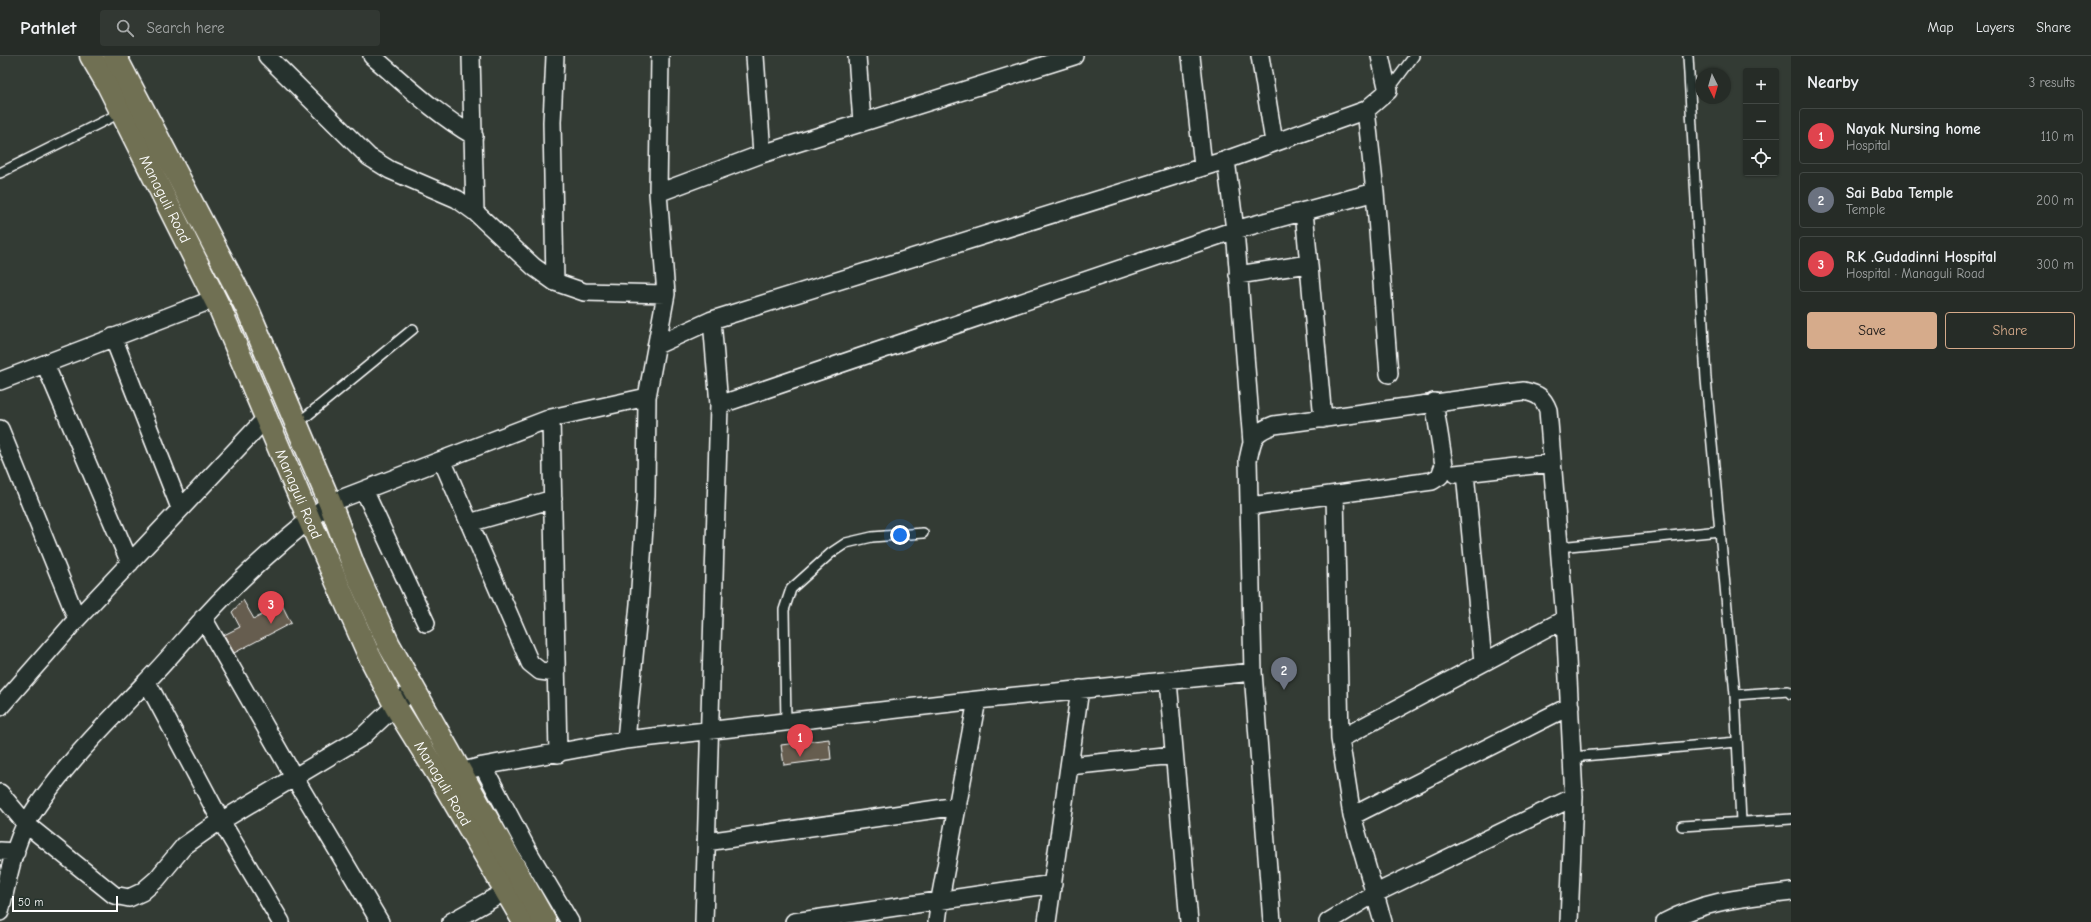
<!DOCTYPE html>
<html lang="en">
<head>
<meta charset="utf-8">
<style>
  body { margin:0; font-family:"Comic Neue",sans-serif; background:#323833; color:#f1f3f6 }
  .controls { position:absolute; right:12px; top:12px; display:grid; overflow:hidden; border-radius:4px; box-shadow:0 1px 3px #0004 }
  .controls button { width:36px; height:36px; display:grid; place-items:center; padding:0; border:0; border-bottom:1px solid #424844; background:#262c27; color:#f1f3f6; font:20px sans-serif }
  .compass { position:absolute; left:1695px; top:12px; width:36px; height:36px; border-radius:50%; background:#262c27; box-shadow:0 1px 3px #0004; rotate:175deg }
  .scale { position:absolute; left:12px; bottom:10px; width:106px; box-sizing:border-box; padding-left:4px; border:2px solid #fff; border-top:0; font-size:11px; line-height:14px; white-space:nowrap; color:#fff; -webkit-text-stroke:3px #26332d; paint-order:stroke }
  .you { position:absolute; left:900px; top:479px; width:14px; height:14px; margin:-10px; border:3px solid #fff; border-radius:50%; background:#1a73e8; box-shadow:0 0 0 6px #1a73e833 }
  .badge { display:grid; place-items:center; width:26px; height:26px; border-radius:50%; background:#d6ab8b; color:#fff; font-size:13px; font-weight:700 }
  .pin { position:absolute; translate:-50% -33px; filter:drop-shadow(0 1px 2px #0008) }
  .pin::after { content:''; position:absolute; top:21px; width:14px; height:12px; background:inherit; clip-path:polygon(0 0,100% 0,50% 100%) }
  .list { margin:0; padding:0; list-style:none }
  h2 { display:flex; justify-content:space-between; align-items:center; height:52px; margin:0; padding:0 16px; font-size:17px }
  h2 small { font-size:13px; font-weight:400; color:#a4a7a7 }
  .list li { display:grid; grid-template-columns:26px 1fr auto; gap:12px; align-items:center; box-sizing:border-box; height:56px; margin:0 8px 8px; padding:0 8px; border:1px solid #424844; border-radius:4px }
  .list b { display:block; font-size:15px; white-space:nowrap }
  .list p { margin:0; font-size:13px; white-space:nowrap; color:#a4a7a7 }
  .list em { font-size:13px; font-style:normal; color:#a4a7a7 }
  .actions { display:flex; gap:8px; padding:12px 16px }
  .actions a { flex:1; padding:9px 0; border:1px solid #d6ab8b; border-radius:4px; text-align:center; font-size:14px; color:#d6ab8b }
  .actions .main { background:#d6ab8b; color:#111 }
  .icon { flex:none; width:22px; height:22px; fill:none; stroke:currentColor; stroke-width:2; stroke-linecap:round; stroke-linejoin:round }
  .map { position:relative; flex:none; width:1791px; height:866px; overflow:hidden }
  header { display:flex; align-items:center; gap:24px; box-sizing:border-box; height:56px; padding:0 20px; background:#262c27; border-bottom:1px solid #424844 }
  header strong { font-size:19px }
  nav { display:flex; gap:22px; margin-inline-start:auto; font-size:14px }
  .search { width:280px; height:36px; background:#323833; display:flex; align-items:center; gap:10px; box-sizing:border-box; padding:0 14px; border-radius:4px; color:#a4a7a7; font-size:15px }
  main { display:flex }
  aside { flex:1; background:#262c27 }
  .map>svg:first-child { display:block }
</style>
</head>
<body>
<header>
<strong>Pathlet</strong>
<div class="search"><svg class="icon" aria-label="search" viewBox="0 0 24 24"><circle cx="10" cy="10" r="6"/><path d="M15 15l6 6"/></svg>Search here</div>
<nav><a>Map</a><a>Layers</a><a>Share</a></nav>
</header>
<main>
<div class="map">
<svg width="1791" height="866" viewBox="0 0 1791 866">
  <rect width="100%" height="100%" fill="#333b34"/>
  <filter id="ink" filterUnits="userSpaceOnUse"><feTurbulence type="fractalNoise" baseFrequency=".025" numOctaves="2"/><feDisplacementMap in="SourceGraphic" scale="8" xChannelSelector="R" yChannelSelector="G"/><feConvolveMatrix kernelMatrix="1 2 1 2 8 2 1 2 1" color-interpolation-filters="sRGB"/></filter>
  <g filter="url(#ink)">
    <path fill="#665d4f" stroke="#fff" d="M 243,544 L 254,563 L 282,549 L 291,567 L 234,597 L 224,579 L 240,571 L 232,556 Z
      M 829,683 L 831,703 L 784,709 L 781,689 Z"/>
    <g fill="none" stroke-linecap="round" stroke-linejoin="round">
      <defs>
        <path id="lane" d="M 1688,0 L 1706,323 L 1735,639 L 1741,766
          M 1388,35 L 1414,0
          M 0,117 L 122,56
          M 297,368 L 413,273
          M 1559,491 L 1720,475
          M 1735,639 L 1788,635 L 1791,638
          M 786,666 L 784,554 L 791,533 L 831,497 L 846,487 L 872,481 L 923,477
          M 1572,701 L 1737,686
          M 1682,770 L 1791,763"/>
        <path id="street" d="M 267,0 L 369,101 L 390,114 L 457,143 L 475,156 L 534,211 L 555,226 L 584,236 L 666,238
          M 372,0 C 405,28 436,58 474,80
          M 471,0 L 475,156
          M 755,0 L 762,98
          M 857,0 L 862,66
          M 1191,0 L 1203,110
          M 1260,0 L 1274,86
          M 1366,54 L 1375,136 L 1389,318
          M 658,137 L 762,98 L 1074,0
          M 1304,155 L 1323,363
          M 1238,219 L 1308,208
          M 555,226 L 552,66 L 555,0
          M 113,281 L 180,452
          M 657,289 L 712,264 L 1226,104 L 1366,54 L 1388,35 L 1380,0
          M 45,308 L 130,507
          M 0,325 L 214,243
          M 719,349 L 1235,174 L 1226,104
          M 551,362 L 558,698
          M 0,373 L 77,563
          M 1252,387 L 1235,174 L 1375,136
          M 442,404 L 530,607 L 540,615 L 556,617
          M 1465,417 L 1483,606
          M 1455,418 L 1552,407
          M 364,434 L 426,567
          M 1335,438 L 1340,683 L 1352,760 L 1383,866
          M 1250,450 L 1432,425 L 1440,420 L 1444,409 L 1434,346
          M 469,467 L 553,443
          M 203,562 L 294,721 L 380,866
          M 1253,616 L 1248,404 C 1253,382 1252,377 1274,369 L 1524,335 C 1538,338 1543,341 1548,354 L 1565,563 L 1574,741 L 1569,866
          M 1168,625 L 1189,866
          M 147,626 L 221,765 L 281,866
          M 0,651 L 77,563 L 266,362
          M 1340,683 L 1565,563
          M 626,684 L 639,548 L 646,440 L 647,341 L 666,238 L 658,137 L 660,0
          M 483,710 L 528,795 L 570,866
          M 1069,710 L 1174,699
          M 450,721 L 460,716 L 483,710 L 626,684 L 977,644 L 1253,616 L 1272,866
          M 0,737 L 26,768 L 114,839 L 129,842 L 142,836 L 157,823 L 184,790 L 211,771 L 362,681 L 413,633
          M 1352,760 L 1570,650
          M 706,786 L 958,750
          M 0,795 L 16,796
          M 0,856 C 7,828 13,791 27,766 C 57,716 106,668 146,626 C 166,606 184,584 203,563 C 241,521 285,482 330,447 L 551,362 L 647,341
          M 451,866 L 517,829
          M 704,866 L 719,349 L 712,264
          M 794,866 L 1053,828
          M 937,866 L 940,843 L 977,644
          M 1047,866 L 1080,633
          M 1328,866 L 1374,838 L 1574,741
          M 1665,866 C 1709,843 1744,842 1791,836"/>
        <g id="primary">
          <path id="s1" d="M 91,0 L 108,29 L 221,255 L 309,463 L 369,599 L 396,651 L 442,725 L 524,866"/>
          <path d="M 115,0 L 248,254 L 330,447 L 354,511 L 389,589 L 545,866"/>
        </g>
      </defs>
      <use href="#lane" stroke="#fff" stroke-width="12"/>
      <use href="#street" stroke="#fff" stroke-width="20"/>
      <use href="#primary" stroke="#fff" stroke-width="25"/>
      <use href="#lane" stroke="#26332d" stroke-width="9"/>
      <use href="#street" stroke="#26332d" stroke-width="17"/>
      <use href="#primary" stroke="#706f52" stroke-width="22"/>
    </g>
  </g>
  <g text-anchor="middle" stroke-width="3" stroke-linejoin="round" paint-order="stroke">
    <g font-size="15" fill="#fff" stroke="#26332d">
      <text dy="5" stroke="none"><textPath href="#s1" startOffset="161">Managuli Road</textPath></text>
      <text dy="5" stroke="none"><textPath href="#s1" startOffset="485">Managuli Road</textPath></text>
      <text dy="5" stroke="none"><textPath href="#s1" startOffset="809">Managuli Road</textPath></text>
    </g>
  </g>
</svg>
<div class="controls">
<button>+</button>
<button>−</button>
<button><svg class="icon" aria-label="locate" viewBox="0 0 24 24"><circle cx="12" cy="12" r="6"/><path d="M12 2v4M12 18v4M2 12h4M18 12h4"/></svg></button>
</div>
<svg class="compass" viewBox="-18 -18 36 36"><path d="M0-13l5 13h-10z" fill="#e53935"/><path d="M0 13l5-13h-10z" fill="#a4a7a7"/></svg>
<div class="scale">50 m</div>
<div class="you"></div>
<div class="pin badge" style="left:800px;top:701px;background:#e0444e">1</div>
<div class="pin badge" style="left:1284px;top:634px;background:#6b7280">2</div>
<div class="pin badge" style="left:271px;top:568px;background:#e0444e">3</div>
</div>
<aside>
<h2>Nearby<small>3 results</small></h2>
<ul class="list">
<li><span class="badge" style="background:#e0444e">1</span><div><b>Nayak Nursing home</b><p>Hospital</p></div><em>110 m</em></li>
<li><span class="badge" style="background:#6b7280">2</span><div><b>Sai Baba Temple</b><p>Temple</p></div><em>200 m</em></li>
<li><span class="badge" style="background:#e0444e">3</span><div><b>R.K .Gudadinni Hospital</b><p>Hospital · Managuli Road</p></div><em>300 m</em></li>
</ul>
<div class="actions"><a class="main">Save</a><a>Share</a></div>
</aside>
</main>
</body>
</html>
